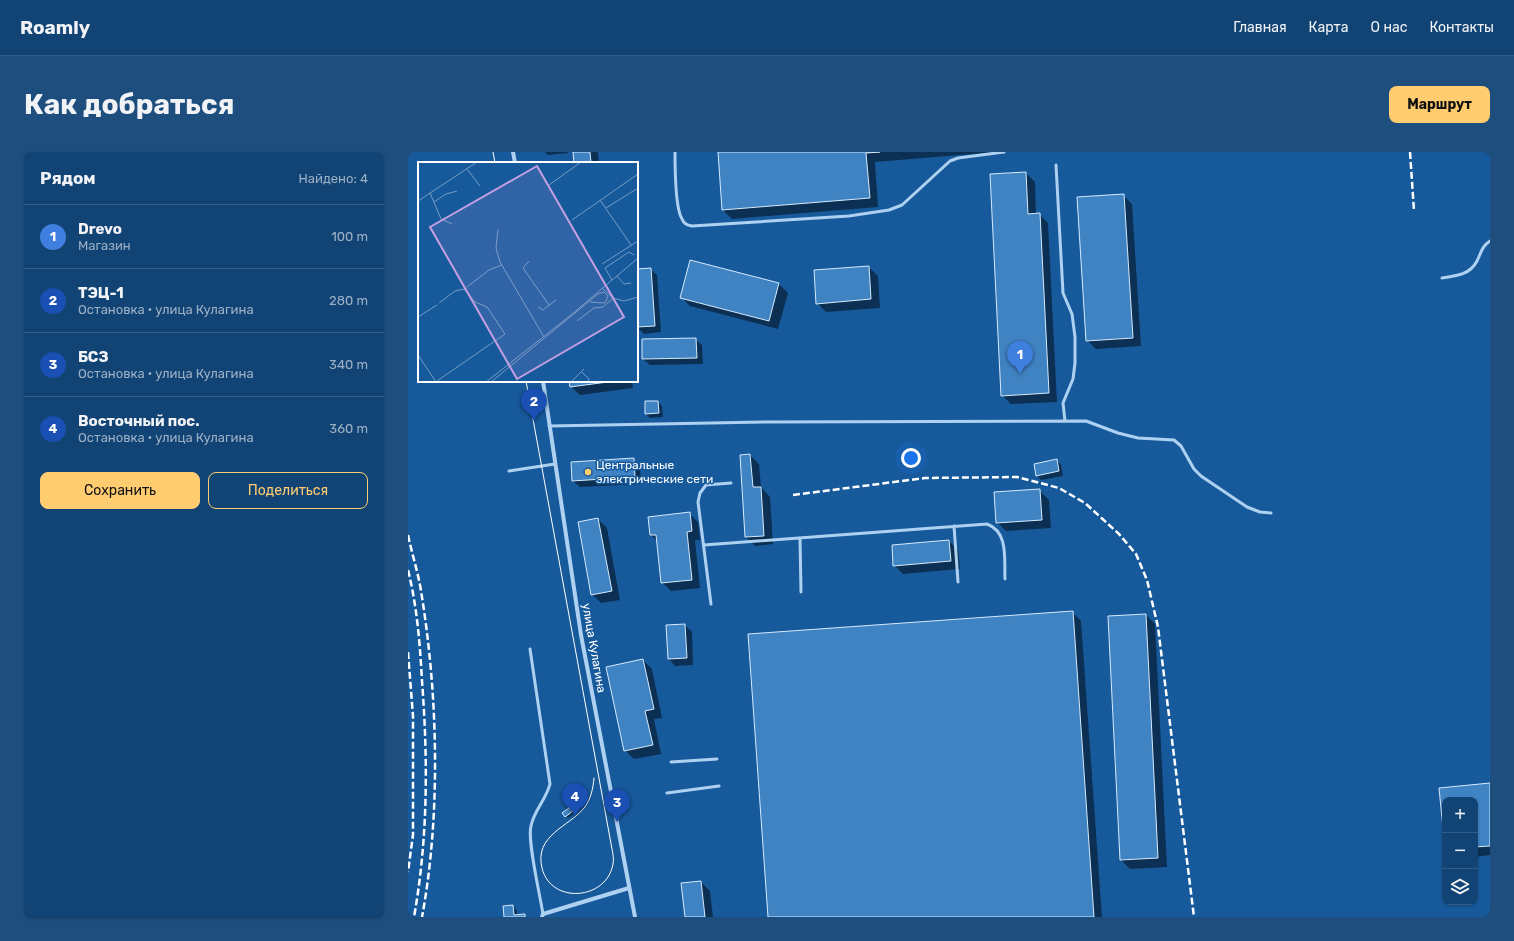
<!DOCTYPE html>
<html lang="ru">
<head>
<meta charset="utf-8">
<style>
  body { margin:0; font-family:Rubik,sans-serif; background:#1e4e7d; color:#f1f3f6 }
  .controls { position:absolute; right:12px; bottom:12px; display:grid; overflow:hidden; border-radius:8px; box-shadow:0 1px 3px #0004 }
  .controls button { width:36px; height:36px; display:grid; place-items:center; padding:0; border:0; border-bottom:1px solid #305c87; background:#114475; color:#f1f3f6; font:20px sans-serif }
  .you { position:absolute; left:503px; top:306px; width:14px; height:14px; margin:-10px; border:3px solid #fff; border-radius:50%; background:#1a73e8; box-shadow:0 0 0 6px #1a73e833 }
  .badge { display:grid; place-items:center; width:26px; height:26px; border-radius:50%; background:#ffcc6f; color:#fff; font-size:13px; font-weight:700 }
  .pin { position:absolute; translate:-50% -33px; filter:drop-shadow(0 1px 2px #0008) }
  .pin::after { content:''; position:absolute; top:21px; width:14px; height:12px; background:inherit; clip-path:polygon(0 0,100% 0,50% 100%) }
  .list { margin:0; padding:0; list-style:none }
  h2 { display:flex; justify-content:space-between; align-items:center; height:52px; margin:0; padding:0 16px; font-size:17px }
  h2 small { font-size:13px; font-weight:400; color:#9cb0c5 }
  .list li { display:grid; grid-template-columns:26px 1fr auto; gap:12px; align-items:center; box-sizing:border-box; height:64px; padding:0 16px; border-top:1px solid #305c87 }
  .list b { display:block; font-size:15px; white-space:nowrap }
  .list p { margin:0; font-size:13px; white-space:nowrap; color:#9cb0c5 }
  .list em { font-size:13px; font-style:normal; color:#9cb0c5 }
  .actions { display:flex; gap:8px; padding:12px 16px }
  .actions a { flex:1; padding:9px 0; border:1px solid #ffcc6f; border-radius:8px; text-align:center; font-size:14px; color:#ffcc6f }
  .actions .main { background:#ffcc6f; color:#111 }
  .icon { flex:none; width:22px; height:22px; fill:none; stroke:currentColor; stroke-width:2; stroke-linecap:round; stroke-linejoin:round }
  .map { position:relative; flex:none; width:1082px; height:765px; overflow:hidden; border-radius:8px }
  header { display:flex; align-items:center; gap:24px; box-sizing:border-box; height:56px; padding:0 20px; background:#114475; border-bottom:1px solid #305c87 }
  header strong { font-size:19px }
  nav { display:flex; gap:22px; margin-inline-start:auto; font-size:14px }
  .intro { display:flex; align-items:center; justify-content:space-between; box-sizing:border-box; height:96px; padding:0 24px }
  h1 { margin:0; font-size:28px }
  .button { padding:10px 18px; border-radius:8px; background:#ffcc6f; color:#111; font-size:14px; font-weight:700 }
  main { display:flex; gap:24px; padding:0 24px }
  aside { flex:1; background:#114475; border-radius:8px; box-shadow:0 1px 3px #0004 }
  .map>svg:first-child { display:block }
</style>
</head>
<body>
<header>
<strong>Roamly</strong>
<nav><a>Главная</a><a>Карта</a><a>О нас</a><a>Контакты</a></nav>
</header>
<div class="intro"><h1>Как добраться</h1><a class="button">Маршрут</a></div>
<main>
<aside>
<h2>Рядом<small>Найдено: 4</small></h2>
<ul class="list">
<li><span class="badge" style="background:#3f7fe0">1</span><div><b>Drevo</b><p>Магазин</p></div><em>100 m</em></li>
<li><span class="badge" style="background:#1a4fb4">2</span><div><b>ТЭЦ-1</b><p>Остановка · улица Кулагина</p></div><em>280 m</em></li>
<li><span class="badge" style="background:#1a4fb4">3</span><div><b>БСЗ</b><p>Остановка · улица Кулагина</p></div><em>340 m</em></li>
<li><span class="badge" style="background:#1a4fb4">4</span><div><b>Восточный пос.</b><p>Остановка · улица Кулагина</p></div><em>360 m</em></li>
</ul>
<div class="actions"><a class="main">Сохранить</a><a>Поделиться</a></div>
</aside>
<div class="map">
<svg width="1082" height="765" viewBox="0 0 1082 765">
  <rect width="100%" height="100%" fill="#175a9c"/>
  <path fill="#0007" d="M 137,0 L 160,0 L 160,1 L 140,3 Z
    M 166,0 L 190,0 L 191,11 L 167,11 Z
    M 311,0 L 588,0 L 467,10 L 470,55 L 324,67 L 315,58 Z
    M 618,21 L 627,30 L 628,62 L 631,62 L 640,71 L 649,250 L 603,252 L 594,243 Z
    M 715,43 L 724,52 L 733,194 L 688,197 L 679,188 Z
    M 283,109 L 371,132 L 380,141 L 370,177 L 282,154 L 273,145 Z
    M 461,115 L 470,124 L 472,156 L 418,160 L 409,151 Z
    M 242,117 L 249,123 L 253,180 L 236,182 L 229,175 L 229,118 Z
    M 287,187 L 294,193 L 295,212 L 242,213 L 235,207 Z
    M 162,229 L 224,229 L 225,236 L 172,243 L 162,234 Z
    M 250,250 L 254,254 L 255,265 L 242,266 L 238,262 Z
    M 342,303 L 351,312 L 353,335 L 362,345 L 365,392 L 347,394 L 338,385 Z
    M 225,307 L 232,314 L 233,332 L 172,335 L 165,329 Z
    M 649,308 L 653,313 L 655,324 L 633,328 L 629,324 Z
    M 632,339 L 641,348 L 643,376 L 598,379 L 589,370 Z
    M 281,361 L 290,370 L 292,388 L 287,388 L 292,436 L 263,439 L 254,430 L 250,390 L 243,383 Z
    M 190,367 L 199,376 L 212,448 L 193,451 L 184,442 Z
    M 541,389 L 550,398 L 552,417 L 495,422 L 486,413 L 485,394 Z
    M 664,460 L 673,469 L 694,765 L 361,765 Z
    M 738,463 L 747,472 L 759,715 L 722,717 L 713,708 Z
    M 277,473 L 284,480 L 285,513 L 267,514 L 261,507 L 259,474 Z
    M 235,508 L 244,517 L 254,566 L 246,567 L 253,602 L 226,607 L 217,598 Z
    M 1082,632 L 1082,703 L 1067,705 L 1067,648 L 1037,648 L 1037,688 L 1032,637 Z
    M 167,656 L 169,659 L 160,666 L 158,664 Z
    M 293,730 L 302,739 L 305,765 L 278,765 Z
    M 105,754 L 109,759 L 109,764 L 118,765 L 97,765 Z"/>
  <path fill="#4083c3" stroke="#d6eafc" d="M 165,0 L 182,0 L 183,11 L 166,11 Z
    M 310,0 L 472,0 L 458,1 L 462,46 L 314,58 Z
    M 618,20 L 620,62 L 632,61 L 641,241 L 593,244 L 582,22 Z
    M 716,42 L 725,186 L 678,189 L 669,45 Z
    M 282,108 L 371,131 L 361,169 L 272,146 Z
    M 461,114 L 463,147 L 408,152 L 406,118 Z
    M 243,116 L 247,174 L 229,175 L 229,117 Z
    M 288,186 L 289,206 L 234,207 L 234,187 Z
    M 161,229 L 207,229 L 162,235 Z
    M 237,249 L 250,249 L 251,261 L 237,262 Z
    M 342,302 L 345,335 L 353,335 L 356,384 L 337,385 L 332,303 Z
    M 226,306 L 227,325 L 164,329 L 163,310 Z
    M 649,307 L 651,319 L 628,324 L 626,312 Z
    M 632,337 L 634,368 L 588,371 L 586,340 Z
    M 282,360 L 284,379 L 279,380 L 284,428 L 253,431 L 248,383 L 242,383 L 240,365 Z
    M 190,366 L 204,439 L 183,443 L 170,370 Z
    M 541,388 L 543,409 L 485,414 L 484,393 Z
    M 665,459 L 686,765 L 360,765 L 340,482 Z
    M 738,462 L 750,706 L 712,708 L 700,464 Z
    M 277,472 L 279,506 L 260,507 L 258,473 Z
    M 235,507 L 246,557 L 237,559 L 245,593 L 216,599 L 198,515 Z
    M 1082,631 L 1082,694 L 1067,695 L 1067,648 L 1037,648 L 1037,697 L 1031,636 Z
    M 165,653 L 168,657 L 157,665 L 154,661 Z
    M 293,729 L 297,765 L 277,765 L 273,731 Z
    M 105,753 L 106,763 L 117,762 L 117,765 L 96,765 L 95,754 Z"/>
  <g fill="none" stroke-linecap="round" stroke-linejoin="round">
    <path stroke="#aed1f2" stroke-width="3" d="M 267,0 C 267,15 267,56 274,67 C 276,72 279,73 284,74 L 441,64 L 481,58 L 494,53 L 542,9 L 550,6 L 596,0
      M 648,13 L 655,141 L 664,162 L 667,185 L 667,211 L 665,227 L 655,251 L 657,269
      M 1034,126 C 1047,124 1062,123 1069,109 C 1073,101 1074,94 1082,89
      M 141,274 L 356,270 L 678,269 L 710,281 L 730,286 L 766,288 L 773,294 L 786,317 L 793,324 L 839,355 L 852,360 L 863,361
      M 101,319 L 147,312
      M 546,374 L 550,430
      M 392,386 L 393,440
      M 296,393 L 579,372 C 601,380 596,408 597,427
      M 303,452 L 290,350 L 292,341 L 298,333 L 323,331
      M 122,497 L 142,632 C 138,648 126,658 123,674 C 119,688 132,743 135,762
      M 263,610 L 309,607
      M 259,641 L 311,634"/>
    <path stroke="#aed1f2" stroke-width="4" d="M 105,0 L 107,11
      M 135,229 L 173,483 L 227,765
      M 134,765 L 135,762 L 221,736"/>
    <path stroke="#fff" stroke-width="1" d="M 85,0 L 87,11
      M 118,229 L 204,697 C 205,702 206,707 205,712 C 199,748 143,753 134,716 C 126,683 161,675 177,655 C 183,646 185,637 186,626"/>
    <path stroke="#fff" stroke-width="2.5" stroke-dasharray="7 3" stroke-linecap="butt" d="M 1002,0 L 1006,59
      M 385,343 L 517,326 L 609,325 L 651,336 L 677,351 L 711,382 L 728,402 L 739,428 L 750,475 L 786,765
      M 0,383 C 4,402 10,420 13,439 C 30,542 33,663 14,765
      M 0,418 C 9,454 12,492 14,529 C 20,608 20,687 6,765
      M 0,500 L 5,564 L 5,683 L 0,720"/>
  </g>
  <circle fill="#ffcc6f" stroke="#175a9c" stroke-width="1.5" cx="180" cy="320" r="4"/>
  <g text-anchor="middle" stroke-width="3" stroke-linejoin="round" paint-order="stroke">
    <g font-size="12" fill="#fff" stroke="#175a9c" text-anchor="start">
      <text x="188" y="317">Центральные<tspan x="188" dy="14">электрические сети</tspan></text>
    </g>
    <g font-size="12" fill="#fff" stroke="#175a9c">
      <text transform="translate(186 496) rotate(80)" y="4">улица Кулагина</text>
    </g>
  </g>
  <g transform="translate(10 10)">
    <rect width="220" height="220" fill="#175a9c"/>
    <path fill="none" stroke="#749cc4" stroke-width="1" d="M 49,7 L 62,24M 131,23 L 163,0M 12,31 L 23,57 L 34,62M 182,38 L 213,83M 0,39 L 59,0M 16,40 L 28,32 L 39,29M 188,46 L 220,26M 154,58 L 220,12M 80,67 L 78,86 L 82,100 L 126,175M 111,99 L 105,106 L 131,143M 184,102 L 220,79M 199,114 L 206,122 L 213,121M 194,118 L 187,106 L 211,90 L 216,93M 49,125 L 71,108 L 84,103M 184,126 L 195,136 L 206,139 L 220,135M 120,145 L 125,148 L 138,138M 0,155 L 19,143M 159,159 L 176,146 L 185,145 L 195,136M 0,193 L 18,220M 163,209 L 171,217 L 170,220M 19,219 L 87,172 L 69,145 L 57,140 L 46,127 L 37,129 L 21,141M 68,220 L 153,153 L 220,96M 73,220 L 180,132 L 186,130 L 190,134 L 187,141 L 172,140M 153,220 L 166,207"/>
    <path fill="#c4a0e2" fill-opacity="0.15" stroke="#c4a0e2" stroke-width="2" d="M 119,4 L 206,155 L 99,217 L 12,65 Z"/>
    <rect width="220" height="220" fill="none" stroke="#fff" stroke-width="2"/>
  </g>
</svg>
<div class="controls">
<button>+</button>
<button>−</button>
<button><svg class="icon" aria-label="layers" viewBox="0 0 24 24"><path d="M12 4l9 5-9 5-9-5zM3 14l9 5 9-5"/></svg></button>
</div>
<div class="you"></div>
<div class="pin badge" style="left:612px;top:222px;background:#3f7fe0">1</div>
<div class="pin badge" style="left:126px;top:269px;background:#1a4fb4">2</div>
<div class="pin badge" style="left:209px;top:670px;background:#1a4fb4">3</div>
<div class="pin badge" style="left:167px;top:664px;background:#1a4fb4">4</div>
</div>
</main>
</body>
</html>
